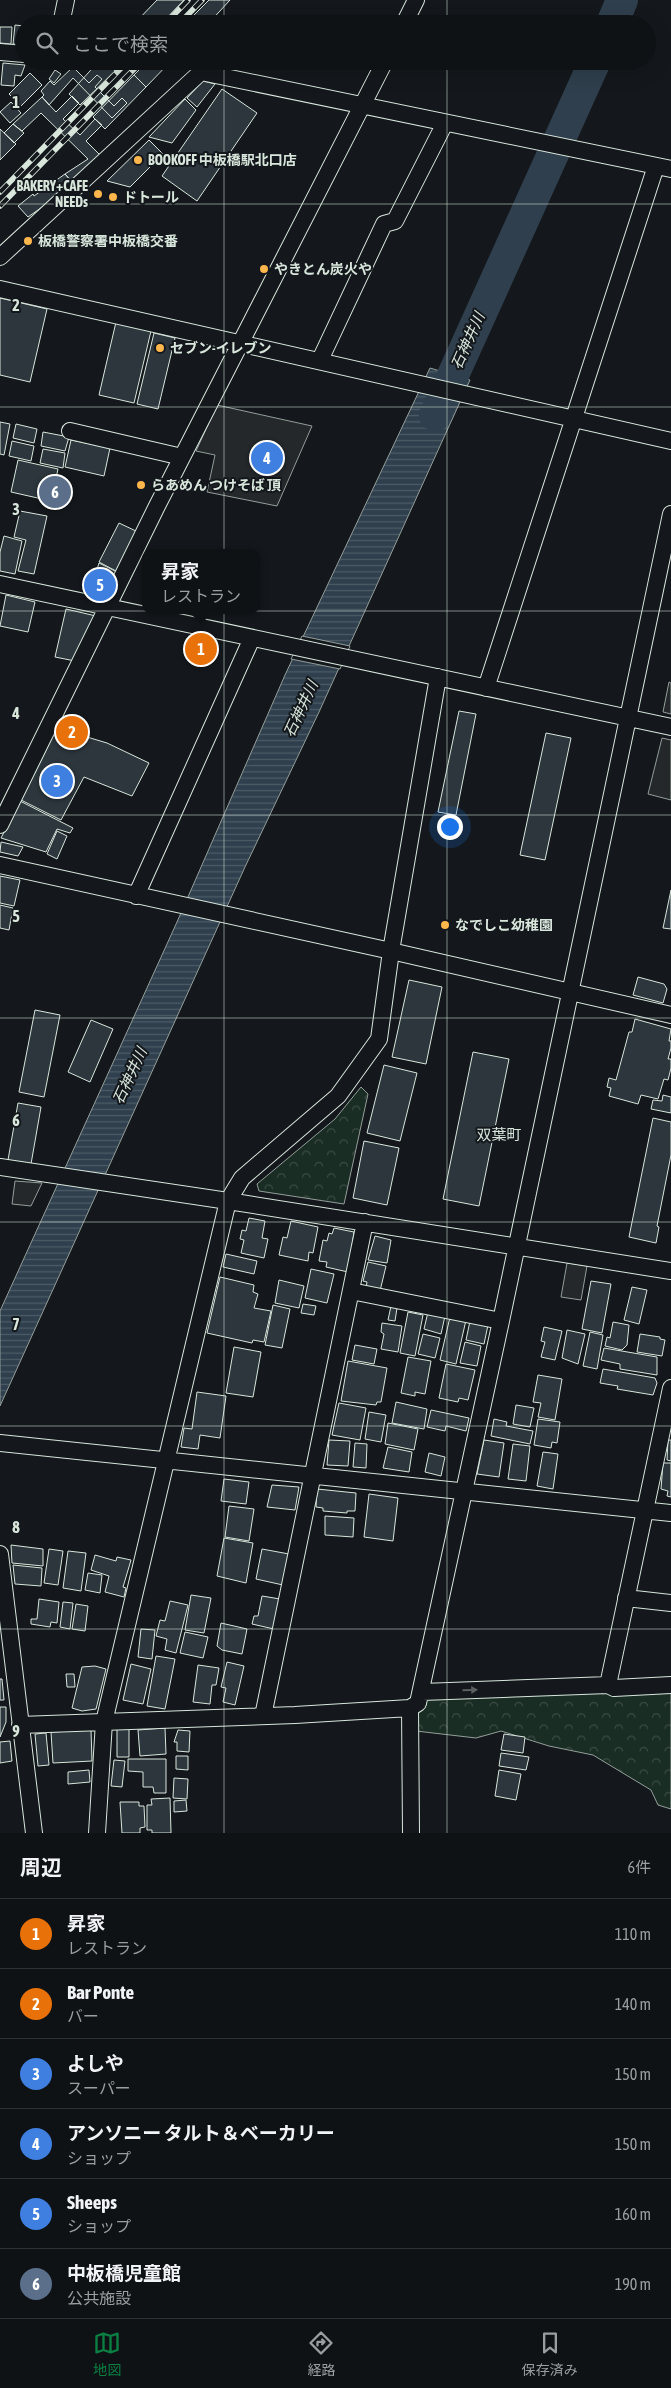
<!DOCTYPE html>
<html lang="ja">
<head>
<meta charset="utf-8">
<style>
  body { margin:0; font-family:"Asap Condensed","Noto Sans JP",sans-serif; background:#1d2022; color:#f1f3f6 }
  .you { position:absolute; left:449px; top:826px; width:18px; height:18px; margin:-12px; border:4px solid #fff; border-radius:50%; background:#1a73e8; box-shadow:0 0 0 8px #1a73e833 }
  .badge { display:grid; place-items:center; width:32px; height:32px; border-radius:50%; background:#0b8043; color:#fff; font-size:16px; font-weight:700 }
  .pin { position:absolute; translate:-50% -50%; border:2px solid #fff; box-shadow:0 1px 5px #0006 }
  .popup { position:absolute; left:142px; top:549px; width:118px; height:65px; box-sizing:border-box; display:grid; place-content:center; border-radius:10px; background:#0f1215; filter:drop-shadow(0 1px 4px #0005); font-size:16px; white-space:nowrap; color:#9b9ea0 }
  .popup b { font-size:19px; color:#f1f3f6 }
  .popup::after { content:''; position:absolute; left:50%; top:100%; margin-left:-10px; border:10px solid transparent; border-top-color:#0f1215 }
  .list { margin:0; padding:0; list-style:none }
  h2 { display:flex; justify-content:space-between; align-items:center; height:65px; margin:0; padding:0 20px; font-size:21px }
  h2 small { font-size:16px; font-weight:400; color:#9b9ea0 }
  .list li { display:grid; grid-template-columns:32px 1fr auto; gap:15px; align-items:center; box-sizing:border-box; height:70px; padding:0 20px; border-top:1px solid #2f3234 }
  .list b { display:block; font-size:19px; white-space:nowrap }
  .list p { margin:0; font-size:16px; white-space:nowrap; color:#9b9ea0 }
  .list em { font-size:16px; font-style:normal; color:#9b9ea0 }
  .icon { flex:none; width:28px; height:28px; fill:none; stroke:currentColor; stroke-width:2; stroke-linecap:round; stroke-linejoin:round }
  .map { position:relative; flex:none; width:671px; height:1833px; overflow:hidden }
  .search { position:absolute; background:#0f1215; box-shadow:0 5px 20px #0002; left:15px; right:15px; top:15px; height:55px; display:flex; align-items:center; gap:12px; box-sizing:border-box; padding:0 18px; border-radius:28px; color:#9b9ea0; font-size:19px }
  .sheet { height:485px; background:#0f1215 }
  nav { display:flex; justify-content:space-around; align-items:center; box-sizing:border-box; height:70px; border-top:1px solid #2f3234; background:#0f1215; font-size:14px; color:#9b9ea0 }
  nav a { display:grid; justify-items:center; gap:2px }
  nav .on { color:#0b8043 }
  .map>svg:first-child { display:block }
</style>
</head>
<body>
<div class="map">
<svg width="671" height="1833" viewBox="0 0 671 1833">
  <defs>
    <pattern id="forest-crowns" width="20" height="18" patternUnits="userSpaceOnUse" patternTransform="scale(1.25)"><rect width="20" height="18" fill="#1a2d24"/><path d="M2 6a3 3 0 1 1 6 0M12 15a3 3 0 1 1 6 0" fill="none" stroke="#3b4b43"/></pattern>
    <pattern id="water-rules" width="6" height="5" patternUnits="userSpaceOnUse" patternTransform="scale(1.25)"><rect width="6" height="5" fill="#2f3f4d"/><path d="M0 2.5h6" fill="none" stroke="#4c5b66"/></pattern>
  </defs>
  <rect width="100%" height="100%" fill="#14181c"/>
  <path fill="url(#forest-crowns)" stroke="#939e99" d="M 361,1087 L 368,1094 L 344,1204 L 259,1191 L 257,1184 L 335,1119 Z
    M 671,1688 L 671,1809 L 658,1805 L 651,1790 L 593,1755 L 549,1746 L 501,1731 L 476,1738 L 416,1731 L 418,1710 L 426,1699 Z"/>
  <path fill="#24282b" stroke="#939e99" d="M 217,405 L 312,426 L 277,506 L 207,492 L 215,455 L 196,451 Z
    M 669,682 L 671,683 L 671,714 L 663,712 Z
    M 662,738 L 671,740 L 671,800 L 648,794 Z
    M 15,1181 L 42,1183 L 31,1206 L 12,1204 Z
    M 567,1263 L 587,1266 L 581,1300 L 561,1297 Z"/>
  <path fill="url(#water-rules)" stroke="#939e99" d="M 430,368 L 470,380 L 319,712 L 245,867 L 0,1406 L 0,1311 L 177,922 L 285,675 Z"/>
  <path fill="#14181c" stroke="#939e99" d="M 302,636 L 350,646 L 340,669 L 291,659 Z"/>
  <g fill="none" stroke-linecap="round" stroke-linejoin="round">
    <path stroke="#2f3f4d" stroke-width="32" d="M 612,24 L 622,0
      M 435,415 L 595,61"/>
  </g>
  <path fill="#2c363c" stroke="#d8e6dc" d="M 157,0 L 184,0 L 161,24 L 134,24 Z
    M 209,0 L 230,0 L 208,24 L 185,24 Z
    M 15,25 L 24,26 L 24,45 L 13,44 Z
    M 0,27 L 12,27 L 11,44 L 0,43 Z
    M 99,61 L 106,61 L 115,71 L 80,105 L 69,94 Z
    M 106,61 L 124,61 L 115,71 Z
    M 148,61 L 171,61 L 146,87 L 134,75 Z
    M 3,63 L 25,65 L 21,76 L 15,75 L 14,86 L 1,85 Z
    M 73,67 L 89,83 L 97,75 L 102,79 L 95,87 L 114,106 L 122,98 L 127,103 L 112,118 L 73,78 L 49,105 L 42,97 L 44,95 L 41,91 L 50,81 L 54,85 Z
    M 55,70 L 61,74 L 54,83 L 49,79 Z
    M 30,73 L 42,85 L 21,106 L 9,94 Z
    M 134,75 L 146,87 L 105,129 L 93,117 Z
    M 203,81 L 215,84 L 197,107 L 187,98 Z
    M 222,89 L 257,113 L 197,201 L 162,176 Z
    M 72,96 L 79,103 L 63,119 L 80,135 L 95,119 L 102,125 L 86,141 L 103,158 L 72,182 L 65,174 L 88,159 L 41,113 L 22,131 L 13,124 L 42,97 L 56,112 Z
    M 185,99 L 196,110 L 172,143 L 149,137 Z
    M 11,102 L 21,113 L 10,123 L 0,112 Z
    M 13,124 L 24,133 L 14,143 L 4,133 Z
    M 0,129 L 16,144 L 0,160 Z
    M 149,140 L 163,154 L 130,187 L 107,181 Z
    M 65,174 L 72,182 L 68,189 L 28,217 L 18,206 L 33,194 L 34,196 Z
    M 0,298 L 47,309 L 30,382 L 0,375 Z
    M 116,322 L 151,331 L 134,403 L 99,395 Z
    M 154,333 L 175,338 L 158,409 L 137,404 Z
    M 0,422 L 10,424 L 4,455 L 0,454 Z
    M 16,424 L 37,429 L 34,443 L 13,438 Z
    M 43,432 L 69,437 L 65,451 L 41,446 Z
    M 71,440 L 110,448 L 104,476 L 65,467 Z
    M 12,441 L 34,446 L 31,461 L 9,456 Z
    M 43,449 L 65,453 L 63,468 L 40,463 Z
    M 18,460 L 58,469 L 51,501 L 11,492 Z
    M 20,511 L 47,516 L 34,574 L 18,571 L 26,540 L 14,537 Z
    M 119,523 L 138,532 L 118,572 L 99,562 Z
    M 4,536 L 22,541 L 15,574 L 0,571 L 0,552 Z
    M 99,563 L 117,572 L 106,594 L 91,589 Z
    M 6,595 L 35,602 L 28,632 L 0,626 Z
    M 66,609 L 96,616 L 75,661 L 55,657 Z
    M 459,711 L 476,714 L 456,815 L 438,812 Z
    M 57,728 L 107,743 L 149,763 L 132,796 L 84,777 L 61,820 L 21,800 Z
    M 546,733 L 571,738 L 545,860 L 520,855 Z
    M 20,801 L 73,828 L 70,833 L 57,829 L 46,852 L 1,838 Z
    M 57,831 L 67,836 L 57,859 L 47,854 Z
    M 1,842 L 23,847 L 18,856 L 0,852 Z
    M 0,876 L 20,880 L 14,906 L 0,903 Z
    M 671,890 L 671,929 L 663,928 Z
    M 0,905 L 13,908 L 9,930 L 0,928 Z
    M 638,977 L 664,984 L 667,989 L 663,1003 L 633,995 Z
    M 409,980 L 442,987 L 426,1064 L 392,1057 Z
    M 35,1010 L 60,1015 L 44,1097 L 19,1092 Z
    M 635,1019 L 671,1029 L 669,1041 L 671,1041 L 671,1048 L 668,1059 L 671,1059 L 671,1068 L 668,1080 L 664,1079 L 658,1099 L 641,1095 L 638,1104 L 609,1096 L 611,1088 L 607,1087 L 609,1078 L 616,1080 L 629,1032 L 632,1032 Z
    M 91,1020 L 113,1029 L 90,1082 L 68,1072 Z
    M 473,1052 L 509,1059 L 479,1206 L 443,1199 Z
    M 384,1065 L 417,1073 L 400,1141 L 367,1133 Z
    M 663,1095 L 671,1097 L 671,1113 L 651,1109 L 653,1100 L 662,1101 Z
    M 18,1103 L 41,1107 L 31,1164 L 8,1160 Z
    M 653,1118 L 671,1122 L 671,1155 L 657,1226 L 659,1227 L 656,1243 L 629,1237 Z
    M 364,1141 L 399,1148 L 387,1205 L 353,1198 Z
    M 249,1218 L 265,1221 L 262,1238 L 268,1239 L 264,1258 L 241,1253 L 244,1240 L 240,1239 L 242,1230 L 246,1231 Z
    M 291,1221 L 318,1227 L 313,1253 L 309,1252 L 308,1261 L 279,1255 L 283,1237 L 287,1238 Z
    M 334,1228 L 354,1232 L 348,1272 L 326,1267 L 327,1262 L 319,1261 L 323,1240 L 327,1241 L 329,1233 L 332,1234 Z
    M 375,1236 L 391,1240 L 387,1263 L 368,1260 Z
    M 226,1254 L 257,1261 L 254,1274 L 223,1267 Z
    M 368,1262 L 386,1266 L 380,1291 L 366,1288 L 367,1282 L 363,1281 Z
    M 311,1269 L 334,1274 L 327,1303 L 305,1298 Z
    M 220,1277 L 254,1285 L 253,1292 L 258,1294 L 254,1308 L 271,1311 L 264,1342 L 253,1340 L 252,1343 L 207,1333 Z
    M 279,1280 L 304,1286 L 299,1308 L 275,1303 Z
    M 591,1281 L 611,1284 L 602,1333 L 582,1329 Z
    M 632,1287 L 647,1290 L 639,1324 L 624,1320 Z
    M 303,1304 L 316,1306 L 314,1315 L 301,1313 Z
    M 273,1305 L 290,1309 L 282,1348 L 265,1345 Z
    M 391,1306 L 397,1308 L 395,1321 L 388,1320 Z
    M 408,1312 L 423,1315 L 415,1356 L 400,1353 Z
    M 428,1312 L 445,1316 L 441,1334 L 424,1329 Z
    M 450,1317 L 466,1320 L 456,1364 L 440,1360 Z
    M 470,1321 L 488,1325 L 484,1344 L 466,1340 Z
    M 613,1322 L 629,1325 L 627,1345 L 622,1350 L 605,1346 L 607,1337 L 610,1338 Z
    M 382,1323 L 402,1326 L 398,1352 L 381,1349 L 384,1334 L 381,1332 Z
    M 544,1327 L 562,1331 L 555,1360 L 541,1357 L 545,1342 L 541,1341 Z
    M 567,1330 L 585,1334 L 578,1364 L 562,1358 Z
    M 590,1332 L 603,1335 L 597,1369 L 583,1366 Z
    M 423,1334 L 440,1338 L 435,1358 L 418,1354 Z
    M 640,1334 L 660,1337 L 660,1339 L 665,1340 L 662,1356 L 637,1352 Z
    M 465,1342 L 481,1346 L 477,1366 L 460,1363 Z
    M 355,1345 L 377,1349 L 374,1364 L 352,1360 Z
    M 234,1347 L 261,1352 L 253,1397 L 226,1393 Z
    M 604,1348 L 657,1357 L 657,1375 L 620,1369 L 620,1364 L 601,1360 Z
    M 408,1357 L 431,1361 L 425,1394 L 415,1392 L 415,1396 L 401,1393 Z
    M 348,1361 L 387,1368 L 381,1402 L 377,1402 L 376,1405 L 341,1401 Z
    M 446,1364 L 475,1370 L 468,1400 L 459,1398 L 458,1402 L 439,1398 Z
    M 603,1369 L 655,1378 L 657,1383 L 653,1395 L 617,1389 L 618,1386 L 600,1383 Z
    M 538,1375 L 562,1379 L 555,1420 L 538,1417 L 541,1403 L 533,1402 Z
    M 197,1392 L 226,1396 L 220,1438 L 200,1435 L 198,1449 L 181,1447 L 184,1428 L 192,1429 Z
    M 396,1402 L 427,1409 L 424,1429 L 392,1423 Z
    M 339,1403 L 366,1408 L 360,1440 L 332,1435 Z
    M 516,1405 L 534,1408 L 530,1427 L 513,1424 Z
    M 431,1410 L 469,1418 L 466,1431 L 446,1426 L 445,1431 L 427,1427 Z
    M 369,1412 L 386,1415 L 381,1442 L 365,1439 Z
    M 494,1419 L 507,1422 L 506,1426 L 533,1431 L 530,1444 L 491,1436 Z
    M 538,1419 L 560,1422 L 557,1443 L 552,1442 L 551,1448 L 534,1445 Z
    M 388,1423 L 418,1429 L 414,1450 L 385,1444 Z
    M 329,1440 L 350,1441 L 348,1466 L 327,1465 Z
    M 484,1440 L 504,1443 L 499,1477 L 477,1474 Z
    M 668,1440 L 671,1440 L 671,1461 L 667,1460 Z
    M 355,1443 L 367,1444 L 366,1468 L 353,1467 Z
    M 513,1444 L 530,1446 L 526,1481 L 508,1479 Z
    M 388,1447 L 412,1452 L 409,1472 L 383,1468 Z
    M 543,1452 L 558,1454 L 553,1489 L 537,1486 Z
    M 429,1453 L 445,1457 L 441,1476 L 425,1472 Z
    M 663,1463 L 671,1463 L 671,1497 L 667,1496 L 668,1491 L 661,1489 Z
    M 224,1479 L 249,1482 L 246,1504 L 221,1501 Z
    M 272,1485 L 299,1487 L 295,1510 L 267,1507 Z
    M 317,1489 L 356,1493 L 355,1511 L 347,1511 L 347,1513 L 323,1511 L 323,1508 L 316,1507 Z
    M 369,1494 L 398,1498 L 393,1541 L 364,1537 Z
    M 229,1506 L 254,1509 L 249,1541 L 225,1537 Z
    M 325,1516 L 354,1518 L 353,1537 L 325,1535 Z
    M 224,1538 L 253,1543 L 246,1583 L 217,1576 Z
    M 11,1545 L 43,1549 L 43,1566 L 12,1563 Z
    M 49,1549 L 63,1551 L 58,1585 L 44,1583 Z
    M 262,1549 L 289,1554 L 283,1585 L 256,1579 Z
    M 68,1551 L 86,1553 L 81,1591 L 63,1588 Z
    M 95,1555 L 116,1561 L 117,1557 L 131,1560 L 123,1587 L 126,1588 L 124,1597 L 105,1592 L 109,1576 L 91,1570 Z
    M 13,1565 L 42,1568 L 41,1586 L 15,1584 Z
    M 88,1573 L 102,1575 L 100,1593 L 85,1590 Z
    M 191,1595 L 211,1598 L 204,1633 L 185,1630 Z
    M 262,1596 L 280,1599 L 274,1629 L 252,1624 L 254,1616 L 258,1616 Z
    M 39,1599 L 59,1602 L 57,1623 L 51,1622 L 50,1627 L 31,1624 L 31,1619 L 37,1619 Z
    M 170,1601 L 188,1605 L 176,1653 L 165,1650 L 167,1639 L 156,1636 L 160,1620 L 165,1621 Z
    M 63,1602 L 73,1603 L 70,1629 L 60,1627 Z
    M 76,1604 L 88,1606 L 85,1631 L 72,1629 Z
    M 221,1623 L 247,1629 L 242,1654 L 222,1650 L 217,1646 Z
    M 141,1629 L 155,1630 L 152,1659 L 138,1657 Z
    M 185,1632 L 208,1637 L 203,1658 L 180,1653 Z
    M 156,1656 L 175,1659 L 165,1709 L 147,1706 Z
    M 227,1662 L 244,1666 L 235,1705 L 223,1702 L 226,1688 L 221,1687 Z
    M 131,1664 L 151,1669 L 143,1704 L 123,1700 Z
    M 198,1665 L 219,1668 L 216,1685 L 212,1685 L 210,1704 L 193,1702 Z
    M 95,1666 L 106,1669 L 96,1709 L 82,1711 L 72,1708 L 82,1667 Z
    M 66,1674 L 74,1674 L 75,1687 L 67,1687 Z
    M 0,1679 L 2,1679 L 4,1700 L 0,1700 Z
    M 0,1707 L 6,1707 L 6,1722 L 0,1737 Z
    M 165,1728 L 166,1754 L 140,1756 L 138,1730 Z
    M 117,1729 L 129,1729 L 129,1757 L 117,1757 Z
    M 91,1730 L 92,1761 L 53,1763 L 51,1732 Z
    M 178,1730 L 190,1731 L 189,1752 L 177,1751 L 177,1742 L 174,1742 Z
    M 46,1733 L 49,1765 L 38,1766 L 35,1734 Z
    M 504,1734 L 525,1737 L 523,1753 L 501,1750 Z
    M 10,1741 L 12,1761 L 0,1763 L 0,1742 Z
    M 501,1753 L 529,1757 L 526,1770 L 499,1766 Z
    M 176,1756 L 188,1756 L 188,1770 L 176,1769 Z
    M 128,1759 L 166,1759 L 166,1793 L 154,1793 L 153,1787 L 143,1787 L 143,1772 L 128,1771 Z
    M 114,1760 L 125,1761 L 122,1787 L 111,1786 Z
    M 89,1770 L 90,1782 L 68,1784 L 68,1772 Z
    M 499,1770 L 521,1774 L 516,1800 L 495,1796 Z
    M 174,1778 L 188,1779 L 187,1799 L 173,1798 Z
    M 170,1798 L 171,1833 L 152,1833 L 152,1830 L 147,1830 L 147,1805 L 152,1805 L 151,1799 Z
    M 186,1800 L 187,1811 L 174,1812 L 174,1801 Z
    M 120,1802 L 139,1802 L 139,1806 L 144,1806 L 145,1827 L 140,1828 L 140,1833 L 122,1833 Z"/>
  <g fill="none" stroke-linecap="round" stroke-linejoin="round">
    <defs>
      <path id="minor" d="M 61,24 L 66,0
        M 404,24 L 416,0
        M 0,52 L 24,54
        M 0,257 L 201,72 L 671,169
        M 0,289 L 671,441
        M 320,360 L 384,224 L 395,221 L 445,123
        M 70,431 L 182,457
        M 0,584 L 671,727
        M 486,688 L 656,166
        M 0,825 L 157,506 L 385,61
        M 0,865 L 391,951 L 438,677
        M 136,896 L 252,638
        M 0,1167 L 228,1201 L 242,1178 L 338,1096 L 379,1039 L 391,951 L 671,1015
        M 351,1291 L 501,1321
        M 0,1443 L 671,1513
        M 0,1554 L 34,1833
        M 626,1598 L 671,1603
        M 608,1685 L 671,1388
        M 422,1692 L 608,1685 L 614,1688 L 671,1685
        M 410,1708 L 411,1833
        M 263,1716 L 365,1222
        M 20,1725 L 295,1715 L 410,1708 L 418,1703 L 501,1321 L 671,514
        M 97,1833 L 104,1722 L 228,1201 L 671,1271"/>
    </defs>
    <use href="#minor" stroke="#d8e6dc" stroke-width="18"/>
    <use href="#minor" stroke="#14181c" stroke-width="16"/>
    <defs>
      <path id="rail" d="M 165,24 L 188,0
        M 179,24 L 202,0
        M 0,192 L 128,61
        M 0,206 L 142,61"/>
    </defs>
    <use href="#rail" stroke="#d8e6dc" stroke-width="5.5"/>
    <use href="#rail" stroke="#14181c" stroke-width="4" stroke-dasharray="11" stroke-linecap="butt"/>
  </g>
  <defs><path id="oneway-solid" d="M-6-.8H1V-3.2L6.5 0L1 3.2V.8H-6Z" transform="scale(1.25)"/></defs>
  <use fill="#59605f" href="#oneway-solid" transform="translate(470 1690) rotate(-2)"/>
  <path fill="none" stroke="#d8e6dc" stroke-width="1" stroke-opacity="0.55" d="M 224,0 L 224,24M 447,0 L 447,24M 224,61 L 224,1833M 447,61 L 447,1833M 0,204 L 671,204M 0,407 L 671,407M 0,611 L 671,611M 0,815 L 671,815M 0,1018 L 671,1018M 0,1222 L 671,1222M 0,1426 L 671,1426M 0,1629 L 671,1629"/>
  <g fill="#ffb74d" stroke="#14181c" stroke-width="2">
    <circle cx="138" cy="160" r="5"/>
    <circle cx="98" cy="194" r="5"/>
    <circle cx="113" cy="197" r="5"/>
    <circle cx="28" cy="241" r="5"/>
    <circle cx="264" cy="269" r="5"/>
    <circle cx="160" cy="348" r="5"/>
    <circle cx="141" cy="485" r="5"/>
    <circle cx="445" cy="925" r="5"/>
  </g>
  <g text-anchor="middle" stroke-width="4" stroke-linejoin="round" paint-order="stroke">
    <g font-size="14" font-weight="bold" fill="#d8e6dc" stroke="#14181c" text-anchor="start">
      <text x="148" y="165">BOOKOFF 中板橋駅北口店</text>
      <text x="88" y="191" text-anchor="end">BAKERY+CAFE<tspan x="88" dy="16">NEEDs</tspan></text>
      <text x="123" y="202">ドトール</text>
      <text x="38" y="246">板橋警察署中板橋交番</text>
      <text x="274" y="274">やきとん炭火や</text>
      <text x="170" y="353">セブン-イレブン</text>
      <text x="151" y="490">らあめん つけそば 頂</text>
      <text x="455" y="930">なでしこ幼稚園</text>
    </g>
    <g font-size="15" font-style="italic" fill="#d8e6dc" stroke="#14181c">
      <text transform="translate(468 341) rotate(-66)" y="5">石神井川</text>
      <text transform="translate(301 709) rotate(-65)" y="5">石神井川</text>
      <text transform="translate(130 1076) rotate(-65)" y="5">石神井川</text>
    </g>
    <g font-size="15" fill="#d8e6dc" stroke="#14181c">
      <text x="499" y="1140">双葉町</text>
    </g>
  </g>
  <g font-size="16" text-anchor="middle" font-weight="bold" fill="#d8e6dc" stroke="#14181c" stroke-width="4" stroke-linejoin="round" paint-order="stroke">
    <text x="16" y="108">1</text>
    <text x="16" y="311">2</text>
    <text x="16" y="515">3</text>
    <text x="16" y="719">4</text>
    <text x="16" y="922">5</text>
    <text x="16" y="1126">6</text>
    <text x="16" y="1330">7</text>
    <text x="16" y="1533">8</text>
    <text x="16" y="1737">9</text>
  </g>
</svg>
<div class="you"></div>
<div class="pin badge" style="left:201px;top:649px;background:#e8710a">1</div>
<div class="popup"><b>昇家</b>レストラン</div>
<div class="pin badge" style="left:72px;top:732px;background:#e8710a">2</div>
<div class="pin badge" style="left:57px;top:781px;background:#3f7fe0">3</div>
<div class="pin badge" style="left:267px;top:458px;background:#3f7fe0">4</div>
<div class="pin badge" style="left:100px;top:585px;background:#3f7fe0">5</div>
<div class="pin badge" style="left:55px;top:492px;background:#5c6f8a">6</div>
<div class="search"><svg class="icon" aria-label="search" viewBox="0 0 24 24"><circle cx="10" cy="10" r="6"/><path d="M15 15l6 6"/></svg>ここで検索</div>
</div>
<section class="sheet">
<h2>周辺<small>6件</small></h2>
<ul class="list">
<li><span class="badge" style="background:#e8710a">1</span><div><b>昇家</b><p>レストラン</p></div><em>110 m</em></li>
<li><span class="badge" style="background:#e8710a">2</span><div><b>Bar Ponte</b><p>バー</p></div><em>140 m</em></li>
<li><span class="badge" style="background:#3f7fe0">3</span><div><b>よしや</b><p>スーパー</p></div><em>150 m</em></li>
<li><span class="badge" style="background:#3f7fe0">4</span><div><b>アンソニー タルト＆ベーカリー</b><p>ショップ</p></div><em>150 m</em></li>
<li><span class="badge" style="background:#3f7fe0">5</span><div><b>Sheeps</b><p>ショップ</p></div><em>160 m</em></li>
<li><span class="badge" style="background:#5c6f8a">6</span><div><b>中板橋児童館</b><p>公共施設</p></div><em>190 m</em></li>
</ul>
</section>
<nav>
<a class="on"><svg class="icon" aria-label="map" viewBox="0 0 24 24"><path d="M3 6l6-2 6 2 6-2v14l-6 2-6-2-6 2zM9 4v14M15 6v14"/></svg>地図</a>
<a><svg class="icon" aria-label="directions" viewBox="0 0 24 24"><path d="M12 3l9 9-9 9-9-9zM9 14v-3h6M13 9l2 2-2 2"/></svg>経路</a>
<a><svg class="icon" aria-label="saved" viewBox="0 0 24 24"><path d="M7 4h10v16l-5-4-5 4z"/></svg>保存済み</a>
</nav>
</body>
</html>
